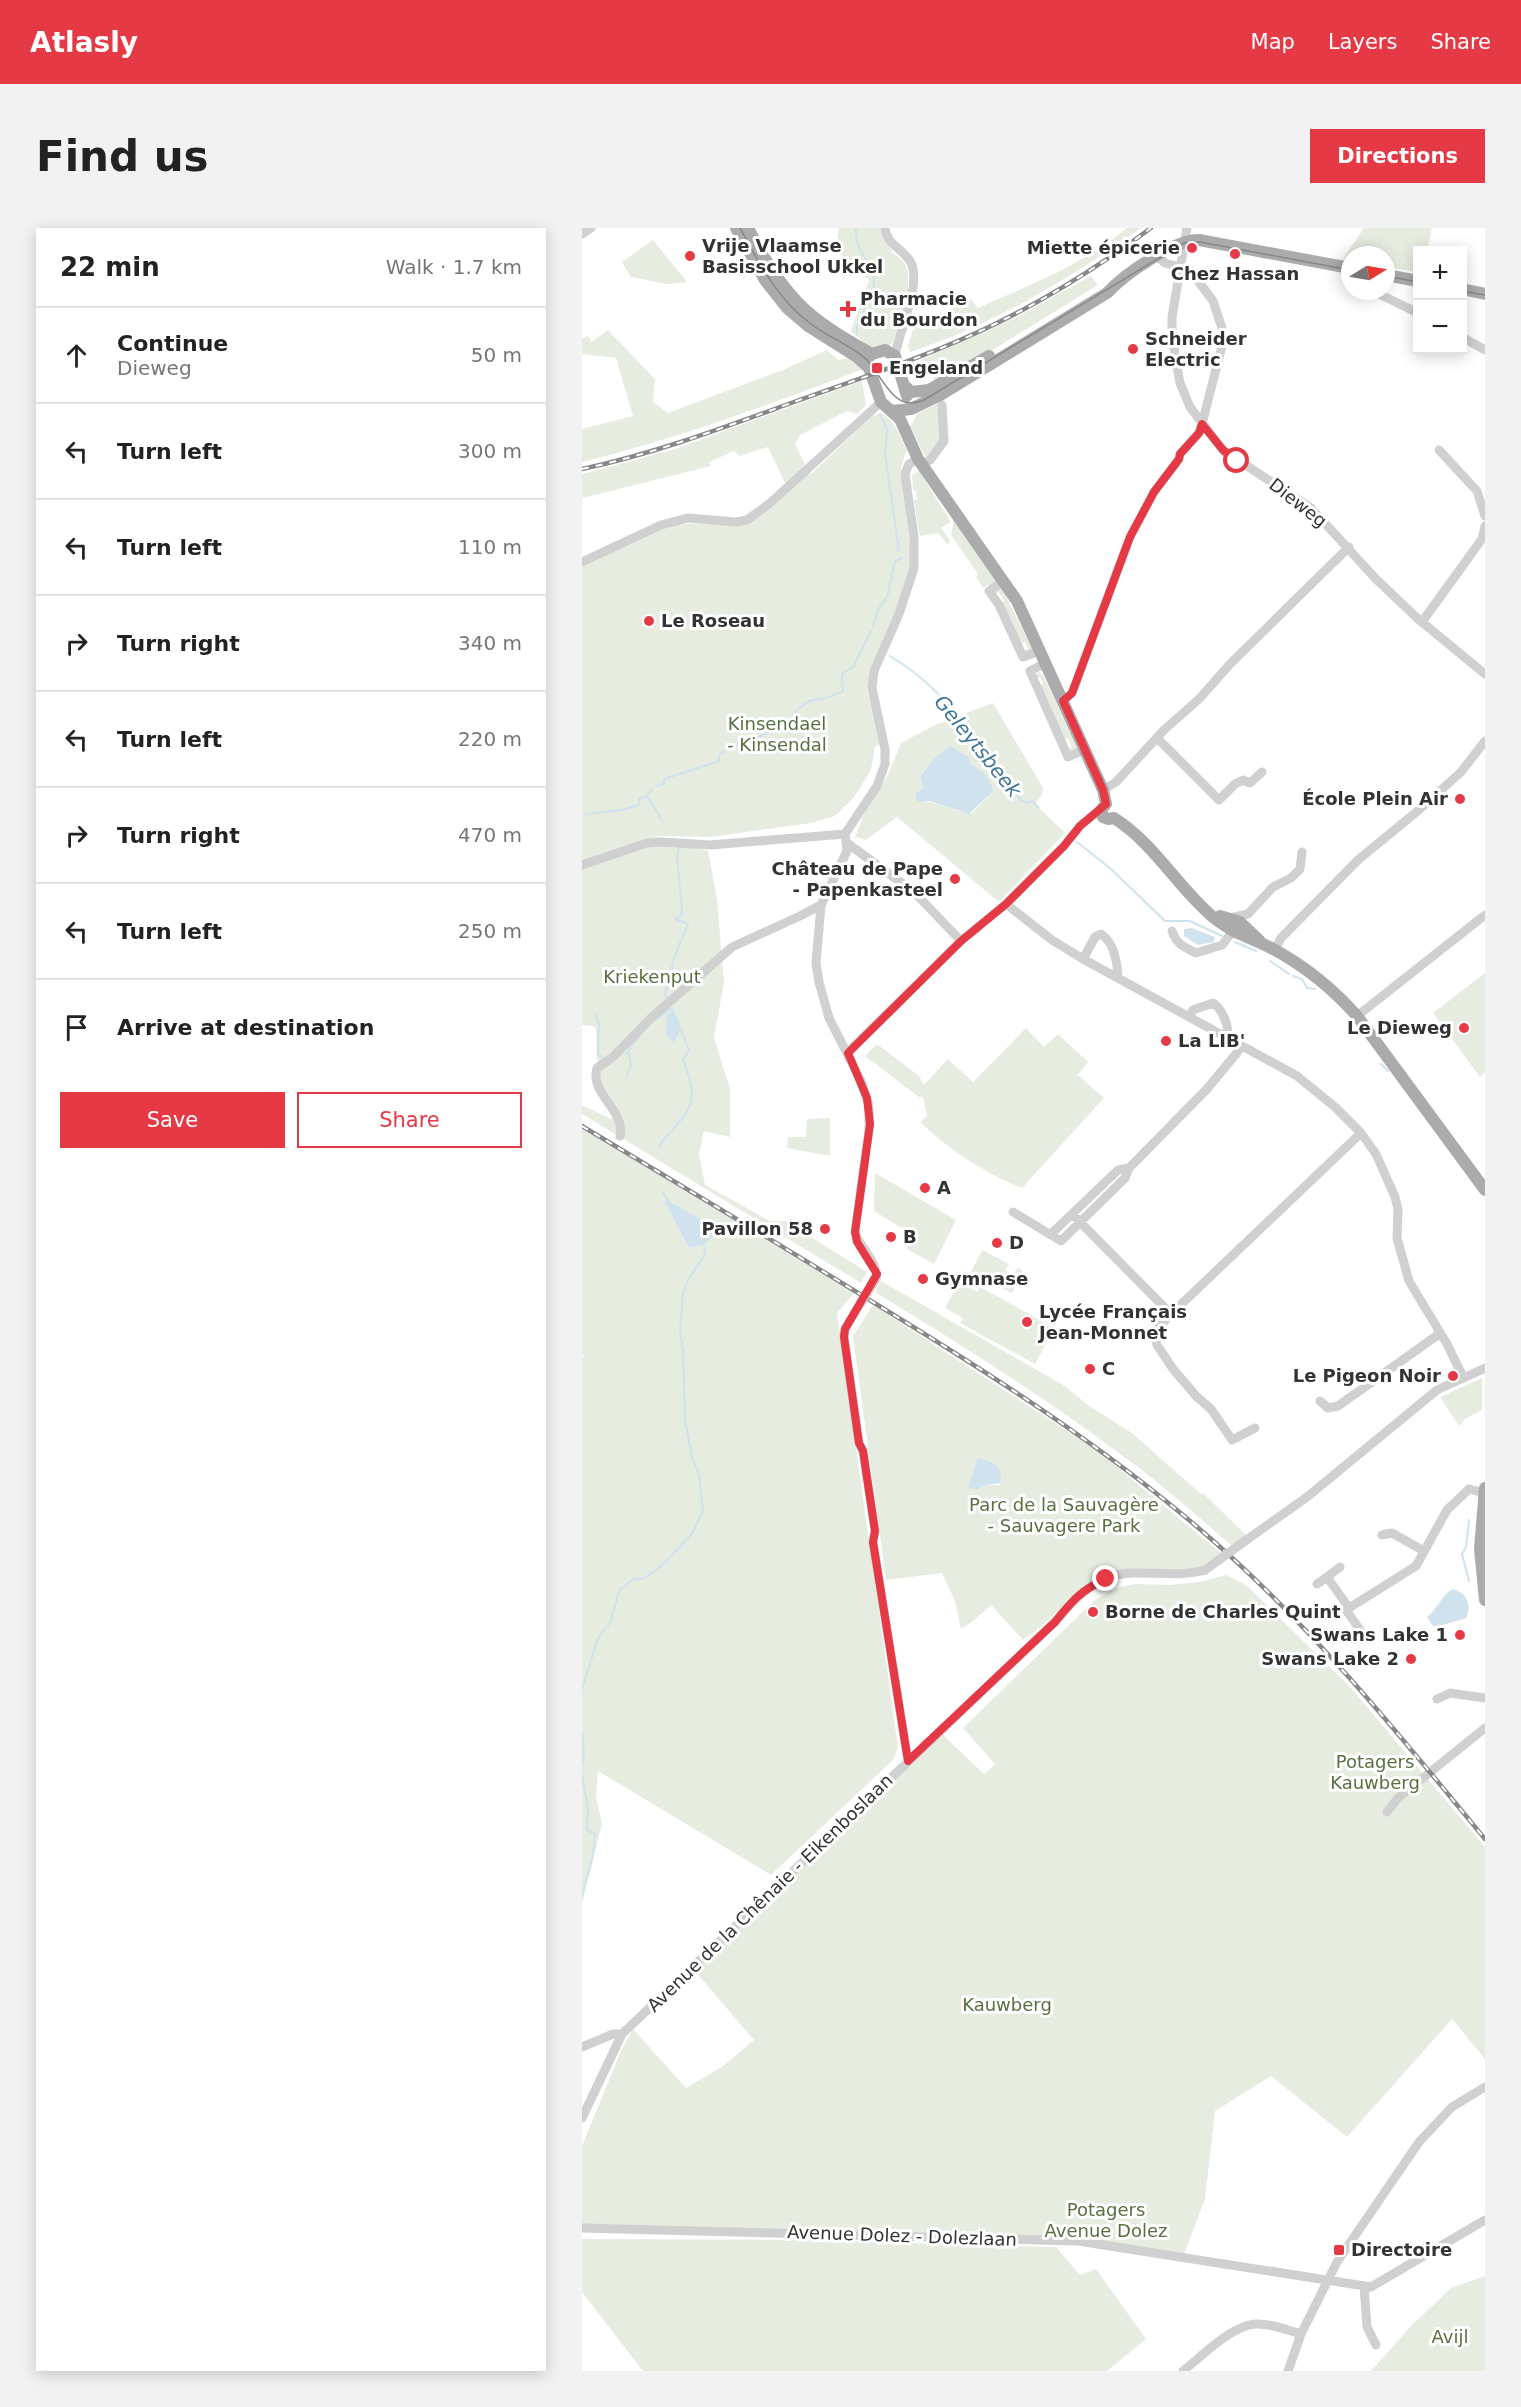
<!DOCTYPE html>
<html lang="en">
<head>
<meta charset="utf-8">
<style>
  body { margin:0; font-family:"DejaVu Sans",sans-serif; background:#f2f2f2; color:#222 }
  .controls { position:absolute; right:18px; top:18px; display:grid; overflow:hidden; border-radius:0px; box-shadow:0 3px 15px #0003 }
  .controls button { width:54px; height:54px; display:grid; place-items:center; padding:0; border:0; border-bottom:2px solid #e0e0e0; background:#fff; color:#222; font:30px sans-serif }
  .compass { position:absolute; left:759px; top:18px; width:54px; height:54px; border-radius:50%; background:#fff; box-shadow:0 3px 15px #0003; rotate:79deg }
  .stop { position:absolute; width:18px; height:18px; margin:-14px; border:4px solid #e63946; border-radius:50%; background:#fff }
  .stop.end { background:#e63946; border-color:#fff; box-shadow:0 2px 6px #0008 }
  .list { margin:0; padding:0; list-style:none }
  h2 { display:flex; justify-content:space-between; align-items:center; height:78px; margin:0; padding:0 24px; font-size:26px }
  h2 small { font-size:20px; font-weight:400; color:#767676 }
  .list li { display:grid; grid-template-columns:39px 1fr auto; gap:18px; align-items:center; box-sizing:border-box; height:96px; padding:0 24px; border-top:2px solid #e0e0e0 }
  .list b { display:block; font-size:22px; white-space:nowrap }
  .list p { margin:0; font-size:20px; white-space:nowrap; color:#767676 }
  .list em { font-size:20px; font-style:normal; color:#767676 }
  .actions { display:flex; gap:12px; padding:18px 24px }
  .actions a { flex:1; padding:14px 0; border:2px solid #e63946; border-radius:0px; text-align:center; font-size:21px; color:#e63946 }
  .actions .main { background:#e63946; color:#fff }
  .icon { flex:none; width:33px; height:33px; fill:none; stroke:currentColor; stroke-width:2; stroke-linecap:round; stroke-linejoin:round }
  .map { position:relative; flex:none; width:903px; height:2143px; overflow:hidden; border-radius:0px }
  header { display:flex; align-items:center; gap:36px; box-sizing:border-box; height:84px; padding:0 30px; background:#e63946; color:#fff }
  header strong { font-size:28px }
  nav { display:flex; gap:33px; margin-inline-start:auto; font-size:21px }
  .intro { display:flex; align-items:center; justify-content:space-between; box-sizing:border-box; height:144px; padding:0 36px }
  h1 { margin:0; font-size:42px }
  .button { padding:15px 27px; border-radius:0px; background:#e63946; color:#fff; font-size:21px; font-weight:700 }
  main { display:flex; gap:36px; padding:0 36px }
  aside { flex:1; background:#fff; border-radius:0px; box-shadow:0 3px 15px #0003 }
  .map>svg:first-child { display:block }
</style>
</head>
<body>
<header>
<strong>Atlasly</strong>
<nav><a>Map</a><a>Layers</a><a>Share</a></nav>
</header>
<div class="intro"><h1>Find us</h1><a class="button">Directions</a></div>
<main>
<aside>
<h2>22 min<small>Walk · 1.7 km</small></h2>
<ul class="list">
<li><svg class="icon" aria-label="ahead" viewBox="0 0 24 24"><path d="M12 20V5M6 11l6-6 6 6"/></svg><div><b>Continue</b><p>Dieweg</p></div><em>50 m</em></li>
<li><svg class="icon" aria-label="left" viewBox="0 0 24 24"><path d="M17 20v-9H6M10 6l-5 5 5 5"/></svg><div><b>Turn left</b></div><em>300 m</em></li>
<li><svg class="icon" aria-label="left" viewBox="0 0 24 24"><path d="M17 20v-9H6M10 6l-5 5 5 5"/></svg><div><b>Turn left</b></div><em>110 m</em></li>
<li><svg class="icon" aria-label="right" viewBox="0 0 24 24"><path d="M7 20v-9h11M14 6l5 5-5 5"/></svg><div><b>Turn right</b></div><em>340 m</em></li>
<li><svg class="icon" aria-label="left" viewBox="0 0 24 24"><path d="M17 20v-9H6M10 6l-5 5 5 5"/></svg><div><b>Turn left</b></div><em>220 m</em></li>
<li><svg class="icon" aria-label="right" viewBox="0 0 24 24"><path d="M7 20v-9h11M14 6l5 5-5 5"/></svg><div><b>Turn right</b></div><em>470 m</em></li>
<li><svg class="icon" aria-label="left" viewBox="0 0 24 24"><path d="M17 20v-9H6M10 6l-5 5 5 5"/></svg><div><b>Turn left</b></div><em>250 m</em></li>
<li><svg class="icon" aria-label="arrive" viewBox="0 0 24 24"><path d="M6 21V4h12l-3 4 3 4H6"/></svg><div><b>Arrive at destination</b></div></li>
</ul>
<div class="actions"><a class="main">Save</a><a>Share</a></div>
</aside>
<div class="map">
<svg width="903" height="2143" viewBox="0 0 903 2143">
  <rect width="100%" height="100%" fill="#fff"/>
  <path fill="#e6ecdf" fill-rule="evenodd" d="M 257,0 L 298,0 L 311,25 L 322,34 L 326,44 L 326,69 L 311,114 L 305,119 L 289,121 L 269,103 L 287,52 L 253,22 Z
    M 545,0 L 559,0 C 492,48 408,99 328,124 L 326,118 L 333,95 L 364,95 L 368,93 L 373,74 L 384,75 L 389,71 L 396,80 C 448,57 500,37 545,0 Z
    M 782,0 L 850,0 L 845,22 L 836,22 L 835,44 L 804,39 L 804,27 L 768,27 L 768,34 L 761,31 Z
    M 71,12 L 105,54 L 86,56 L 49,49 L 40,34 Z
    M 509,48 L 516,57 L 391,134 L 353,154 L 351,146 L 333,151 L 328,137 L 435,89 Z
    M 26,102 L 73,151 L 71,174 L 86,185 L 201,142 L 245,122 L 256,132 L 272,129 L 284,140 C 191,175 97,210 0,234 L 0,201 L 51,188 L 34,130 L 0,126 L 0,111 L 6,108 L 10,114 Z
    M 280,153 L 284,177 L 275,186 L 265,183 L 218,207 L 213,216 L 228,247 L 289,189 L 298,185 C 313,191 318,209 325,222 L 319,239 L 329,325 L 327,351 L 288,444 L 285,462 L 299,516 L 293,518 L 289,542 L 273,568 L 253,588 L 229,595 L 129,609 L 72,608 L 126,623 L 135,671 L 142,754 L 132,810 L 148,861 L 148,909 L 122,903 L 117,926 L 123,957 L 188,993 L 207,993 L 225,997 L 227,1008 L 285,1044 L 279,1055 L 0,886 L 0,877 L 29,891 L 36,884 L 20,858 L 15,829 L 14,801 L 11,798 L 0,797 L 0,338 L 90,296 L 166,295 L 187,282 L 207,264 L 186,219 L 158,228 L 152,223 L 127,234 L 129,238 L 0,270 L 0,246 L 90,222 Z
    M 356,175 L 358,213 L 344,230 L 328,199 L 335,186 Z
    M 337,243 L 369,294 L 359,300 L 368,312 L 366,317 L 356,305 L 339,308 L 337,305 L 332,273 L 335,271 L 334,263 L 331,263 L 330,247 Z
    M 372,292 L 416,354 L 409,359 L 406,357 L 401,360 L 394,349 L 396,346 L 369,307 Z
    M 419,359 L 452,423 L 443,426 L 442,423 L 446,421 L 443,414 L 437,416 L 418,376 L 422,373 L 417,364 L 413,366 L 414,362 Z
    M 458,444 L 459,447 L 461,447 L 496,522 L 487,526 L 485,522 L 490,519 L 486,510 L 481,512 L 457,459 L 461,456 L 458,449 L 453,451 L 451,447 Z
    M 411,475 L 461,560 L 460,567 L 453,576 L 483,605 L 417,674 L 315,589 L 284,612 L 273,609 L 283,584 L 306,547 L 319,515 L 353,497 ZM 361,523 L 398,542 L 406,568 L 390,585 C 371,585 357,572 338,574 L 334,565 L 341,560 L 338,547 Z
    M 903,745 L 903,844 L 898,849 L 851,785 Z
    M 444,800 L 462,819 L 476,806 L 506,834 L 496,847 L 522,870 L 440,960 C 404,946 366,921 338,894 L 345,888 L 341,869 L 337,869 L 283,828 L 295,816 L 337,848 L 342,857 L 366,831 L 391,854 Z
    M 248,890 L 248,928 L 205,920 L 206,909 L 224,909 L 225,891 Z
    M 0,901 L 272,1065 L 255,1085 L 316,1519 L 311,1532 L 189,1647 L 16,1543 L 14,1569 L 20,1596 L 0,1675 L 0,1130 L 2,1129 L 0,1126 ZM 85,972 L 132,999 L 107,1020 L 82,973 Z
    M 293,945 L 374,992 L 352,1036 L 325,1021 L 331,1007 L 292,983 Z
    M 400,1022 L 427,1036 L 423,1042 L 431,1047 L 436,1039 L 441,1043 L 430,1065 L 389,1044 Z
    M 299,1053 L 483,1158 L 507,1178 L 550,1205 L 619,1266 L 621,1265 L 665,1308 L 650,1318 C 613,1286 577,1254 537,1225 C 459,1167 376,1115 293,1064 Z
    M 378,1054 L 395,1064 L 398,1059 L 472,1100 L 453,1136 L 378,1095 L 381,1090 L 363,1080 Z
    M 291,1077 L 516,1223 L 640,1326 L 616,1341 L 526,1346 L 503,1357 L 462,1397 L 441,1412 L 409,1377 L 390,1394 L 379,1401 L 373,1373 L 360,1345 L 304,1352 L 271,1108 ZM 395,1231 C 410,1230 419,1239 420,1253 L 417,1257 L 405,1257 L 394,1262 L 390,1246 Z
    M 900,1150 L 900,1182 L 883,1191 L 877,1198 L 858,1169 Z
    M 644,1347 L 664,1357 L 769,1460 L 903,1619 L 903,1831 L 870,1791 L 765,1909 L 689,1848 L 633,1883 L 623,1971 L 602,2026 L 509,2011 L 0,1997 L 0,1918 L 39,1823 L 51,1801 L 104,1860 L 141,1838 L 172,1812 L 112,1742 L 360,1506 L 402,1546 L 413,1536 L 381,1500 L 514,1371 L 535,1360 L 552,1356 L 587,1357 L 618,1354 Z
    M 0,2011 L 214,2012 L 474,2019 L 498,2047 L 514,2041 L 564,2111 L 525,2143 L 61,2143 L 0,2064 Z
    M 903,2048 L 903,2143 L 789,2143 L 828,2099 L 869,2060 Z"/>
  <path fill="#cfe2ee" d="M 368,518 L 386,529 L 388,536 C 400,542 408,549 411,563 L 387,586 L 348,573 L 338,574 L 333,571 L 334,565 L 341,560 L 338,548 L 352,531 Z
    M 610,700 L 633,709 L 632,714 L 616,717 L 602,708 L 602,701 Z
    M 89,784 L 95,788 L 98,802 L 92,814 L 84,807 L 85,786 Z
    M 85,972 L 132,999 L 133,1004 C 128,1014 118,1019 107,1020 L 82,973 Z
    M 395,1231 C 410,1230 422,1240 419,1255 L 405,1257 L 394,1262 L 386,1259 Z
    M 871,1361 C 885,1365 890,1377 884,1390 L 858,1398 L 851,1398 L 845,1389 C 856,1381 859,1367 871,1361 Z"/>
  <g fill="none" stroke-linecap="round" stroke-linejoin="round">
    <path stroke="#cfe2ee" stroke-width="2" d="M 274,0 C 271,23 293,34 292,57 L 275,99 L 275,107
      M 298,186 L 305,201 L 303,226 L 317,323
      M 291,398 L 297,380 L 305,369 L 313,333 L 320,330
      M 308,428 C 335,444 377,479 386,510 L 440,573 L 445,575 L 450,573 L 457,580
      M 75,558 L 82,556 L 82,551 L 137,533 L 137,527 L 147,520 L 179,508 L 207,494 L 216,481 L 227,473 L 245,470 L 261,463 L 260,446 L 271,439 L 289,403
      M 65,568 L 81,594
      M 4,586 L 40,582 L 57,577 L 57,571 L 65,568 L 70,561
      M 495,614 L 529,641 L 583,693 L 608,693 L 640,708
      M 653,714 L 674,723
      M 688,733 L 707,746
      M 711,748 L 720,751 L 725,760 L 733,761
      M 85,770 L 83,766 L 93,727 L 106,696 L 93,691 L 99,688 L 100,682 L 95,631 L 97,619
      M 14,785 L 17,798 L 16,827 L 22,830
      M 72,793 L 90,780 L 92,786
      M 44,826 L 58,807
      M 799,836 L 806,843
      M 44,850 L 49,837 L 47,825
      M 77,921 L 79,915 C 107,882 120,877 101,832 L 107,822 L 96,794
      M 81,965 L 87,974
      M 887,1292 L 884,1319 L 880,1326 L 887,1353
      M 0,1461 L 16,1410 L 28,1395 L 37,1363 L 50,1352 L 62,1350 L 73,1343 L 86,1331 L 110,1306 L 121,1283 L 117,1247 L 110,1229 L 103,1192 L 101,1123 L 98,1103 L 101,1065 L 107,1050 L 123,1027 L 122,1014
      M 0,1504 L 2,1525 L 0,1538
      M 0,1547 L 6,1581 L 5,1602 L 13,1606 L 11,1628 L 0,1667"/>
    <path stroke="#d0d0d0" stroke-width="9" d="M 303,0 C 305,19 324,21 330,37 C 338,61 317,103 313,128
      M 605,0 L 590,89 L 590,109 L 598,155 L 608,179 L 641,222 L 729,280 L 793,350 L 835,390 L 903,446
      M 0,6 L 9,0
      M 762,39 L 764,47 L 768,50
      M 791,63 L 836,85
      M 880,109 L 903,122
      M 857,222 L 895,263 L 903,288
      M 340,237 L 348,232 L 362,213 L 360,177
      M 0,334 L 79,297 L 106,290 L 154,294 L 165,292 L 187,276 L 299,174
      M 422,353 L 407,363 L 417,377 L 441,429 L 458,423
      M 840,394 L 900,311 L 903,298
      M 464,435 L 448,443 L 486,529 L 502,522
      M 481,473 L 490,465 L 548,309 L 572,264 L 597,231 L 598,226 L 617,205 L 620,196 L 641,114 L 640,100 L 631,73 L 608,42 L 583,35 L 576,29
      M 576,511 L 637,572 L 653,556 L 661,552 L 668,555 L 680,544
      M 521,562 L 534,554 L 582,502 L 617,471 L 648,436 L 767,319
      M 263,606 L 265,623 L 239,677 L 234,735 L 237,754 L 247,790 L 280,855 L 287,878 L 287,902 L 273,1004 C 277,1019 298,1036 294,1051
      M 263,606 L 295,558 L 303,536 L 303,521 L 290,460 L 292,443 L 317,386 L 332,340 L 332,309 L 323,246 L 327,236 L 336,231
      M 265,615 L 332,664 L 379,713
      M 0,637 L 65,615 L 80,614 L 128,617 L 263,606
      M 424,676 L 470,712 L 501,731 L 715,848 L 753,879 L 779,905 L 794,926 L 813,969 L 816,981 L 815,1010 L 827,1053 L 865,1116 L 881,1149
      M 650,696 L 652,689 L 666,686 L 691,659 L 709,650 L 718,641 L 720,624
      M 590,703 C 595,717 602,719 614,725 L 640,717 L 652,702
      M 693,722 L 699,710 L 776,632 L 838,581 L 879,544 L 903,513
      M 501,731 L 513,709 L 519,706 C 532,714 535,733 536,748
      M 775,788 L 903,687
      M 607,789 L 611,782 L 631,775 C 640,781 648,798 645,810
      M 265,825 L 379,713 L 424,676 L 482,618 L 498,598 L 520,580
      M 38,908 C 44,882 7,866 15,840 L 31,829 L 68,791 L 150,719 L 218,688 L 239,677
      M 431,984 L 479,1013 L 543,950 L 547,940 L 624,862 L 654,826 L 659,818
      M 490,986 L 589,1086
      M 469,1006 L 536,942 L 547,940
      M 272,1086 L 263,1101 L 262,1109 L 277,1215 L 281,1223 L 293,1303 L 291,1314 L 326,1533
      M 738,1173 L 746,1180 L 756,1178 L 857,1106
      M 673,1200 L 650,1212 L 629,1181 L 615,1169 L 591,1141 L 575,1117 L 573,1104 L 589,1086 L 779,905
      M 800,1307 L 810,1305 L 842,1323
      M 663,1313 L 725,1269 L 855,1162 L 903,1140
      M 758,1339 L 745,1349 L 767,1380 L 764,1382 L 781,1406
      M 735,1356 L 745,1349
      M 767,1380 L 834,1338 L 865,1282 L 887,1261 L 902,1265
      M 855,1471 L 868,1465 L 903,1470
      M 805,1584 L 816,1570 L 903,1500
      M 0,1819 L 31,1806 L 40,1806
      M 0,1890 L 40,1806 L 473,1394 C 494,1369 514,1347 549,1345 C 575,1344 598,1349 623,1342
      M 0,2000 L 496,2013 L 789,2059 L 903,1992
      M 782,2058 L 785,2099 L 794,2117
      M 601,2143 C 620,2128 649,2098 673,2096 C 688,2095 705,2102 719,2106
      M 706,2143 L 719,2106 L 755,2034 L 837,1914 L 870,1879 L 903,1859"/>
    <path stroke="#ababab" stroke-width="12" d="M 154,0 L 183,52 L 205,80 L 226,98 L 275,129 L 287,140 L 299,174 L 318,191 L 336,231 L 435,373 L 521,562 L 524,576 L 519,582 L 521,589 L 526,591 L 532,590 C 573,616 595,659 632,690 C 650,705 673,711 693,722 C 724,739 752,762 775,788 L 903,962
      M 166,0 C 202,68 222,89 290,126
      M 804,47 L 836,53
      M 880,61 L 903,66
      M 286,130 L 290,126 L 303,122 L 313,128 L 325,168
      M 324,159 L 329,164 L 347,162 L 407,128
      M 310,183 L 329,181 L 360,166 L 525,65 C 543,46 591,12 617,12 L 768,40
      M 638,688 L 658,694 L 678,713
      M 903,1260 L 898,1321 L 903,1372"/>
    <path stroke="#888" stroke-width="1.5" d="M 158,0 C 177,35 196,72 229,96 C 246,109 268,117 284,131 C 301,148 311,186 342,172 L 602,15 L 618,14 L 768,42
      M 804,48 L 836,54
      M 880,63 L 903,67"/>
    <defs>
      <path id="rail" d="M 0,241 C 72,226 143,199 212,174 C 279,150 347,128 411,97 C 467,70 519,37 569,0
        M 0,898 C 98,957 197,1016 294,1076 C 410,1147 525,1220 628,1310 C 731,1400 816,1505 903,1611"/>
    </defs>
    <use href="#rail" stroke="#888" stroke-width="4.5"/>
    <use href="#rail" stroke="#fff" stroke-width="2" stroke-dasharray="7" stroke-linecap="butt"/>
    <path stroke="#d0d0d0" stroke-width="9" d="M 272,1086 L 294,1051
      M 623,1342 L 663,1313"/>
  </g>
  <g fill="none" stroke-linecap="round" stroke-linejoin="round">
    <path stroke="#e63946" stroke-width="8" d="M 524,1351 C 499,1362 490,1373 473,1394 L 326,1533 L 291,1314 L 293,1303 L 281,1223 L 277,1215 L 262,1109 L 263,1101 L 295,1046 L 275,1014 L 273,1004 L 288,896 L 285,870 L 266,825 L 379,713 L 424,676 L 482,618 L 498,598 L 524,576 L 521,562 L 481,473 L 490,465 L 548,309 L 572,264 L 597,231 L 598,226 L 617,205 L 620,196 L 641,222 L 655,233"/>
  </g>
  <g fill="#e63946" stroke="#fff" stroke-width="2">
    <circle cx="610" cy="20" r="6"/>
    <circle cx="653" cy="26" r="6"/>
    <circle cx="108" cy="28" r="6"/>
    <path d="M263 72h6v6h6v6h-6v6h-6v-6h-6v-6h6z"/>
    <circle cx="551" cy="121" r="6"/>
    <rect x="289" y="134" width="12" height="12" rx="3"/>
    <circle cx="67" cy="393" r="6"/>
    <circle cx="878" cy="571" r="6"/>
    <circle cx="373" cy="651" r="6"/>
    <circle cx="882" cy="800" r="6"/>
    <circle cx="584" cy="813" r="6"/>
    <circle cx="343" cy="960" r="6"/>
    <circle cx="243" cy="1001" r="6"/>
    <circle cx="309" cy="1009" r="6"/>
    <circle cx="415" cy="1015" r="6"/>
    <circle cx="341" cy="1051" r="6"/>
    <circle cx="445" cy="1094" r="6"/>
    <circle cx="508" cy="1141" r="6"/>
    <circle cx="871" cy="1148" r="6"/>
    <circle cx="511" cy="1384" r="6"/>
    <circle cx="878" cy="1407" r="6"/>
    <circle cx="829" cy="1431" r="6"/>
    <rect x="751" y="2016" width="12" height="12" rx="3"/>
  </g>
  <g text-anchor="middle" stroke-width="6" stroke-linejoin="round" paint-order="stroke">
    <g font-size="18" font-weight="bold" fill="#333" stroke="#fff" text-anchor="start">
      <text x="120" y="24">Vrije Vlaamse<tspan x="120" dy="21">Basisschool Ukkel</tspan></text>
      <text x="598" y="26" text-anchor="end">Miette épicerie</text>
      <text x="653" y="52" text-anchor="middle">Chez Hassan</text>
      <text x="278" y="77">Pharmacie<tspan x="278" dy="21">du Bourdon</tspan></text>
      <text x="563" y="117">Schneider<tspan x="563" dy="21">Electric</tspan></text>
      <text x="307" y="146">Engeland</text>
      <text x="79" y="399">Le Roseau</text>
      <text x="866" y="577" text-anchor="end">École Plein Air</text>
      <text x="361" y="647" text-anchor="end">Château de Pape<tspan x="361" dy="21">- Papenkasteel</tspan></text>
      <text x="870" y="806" text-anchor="end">Le Dieweg</text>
      <text x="596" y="819">La LIB'</text>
      <text x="355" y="966">A</text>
      <text x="231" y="1007" text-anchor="end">Pavillon 58</text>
      <text x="321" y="1015">B</text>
      <text x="427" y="1021">D</text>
      <text x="353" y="1057">Gymnase</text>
      <text x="457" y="1090">Lycée Français<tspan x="457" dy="21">Jean-Monnet</tspan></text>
      <text x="520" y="1147">C</text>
      <text x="859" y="1154" text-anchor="end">Le Pigeon Noir</text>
      <text x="523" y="1390">Borne de Charles Quint</text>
      <text x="866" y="1413" text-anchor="end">Swans Lake 1</text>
      <text x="817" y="1437" text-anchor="end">Swans Lake 2</text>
      <text x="769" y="2028">Directoire</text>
    </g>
    <g font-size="18" fill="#333" stroke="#fff">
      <text transform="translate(716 275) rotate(38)" y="6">Dieweg</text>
      <text transform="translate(188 1665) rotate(-44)" y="6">Avenue de la Chênaie - Eikenboslaan</text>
      <text transform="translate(320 2008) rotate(2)" y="6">Avenue Dolez - Dolezlaan</text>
    </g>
    <g font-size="18" fill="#56703f" stroke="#fff">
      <text x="195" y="502">Kinsendael<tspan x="195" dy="21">- Kinsendal</tspan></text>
      <text x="70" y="755">Kriekenput</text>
      <text x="482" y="1283">Parc de la Sauvagère<tspan x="482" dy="21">- Sauvagere Park</tspan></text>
      <text x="793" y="1540">Potagers<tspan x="793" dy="21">Kauwberg</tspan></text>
      <text x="425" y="1783">Kauwberg</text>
      <text x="524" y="1988">Potagers<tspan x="524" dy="21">Avenue Dolez</tspan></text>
      <text x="868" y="2115">Avijl</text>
    </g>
    <g font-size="20" font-style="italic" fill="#3f7597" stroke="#fff">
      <text transform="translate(396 518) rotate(51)" y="7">Geleytsbeek</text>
    </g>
  </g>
</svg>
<div class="controls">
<button>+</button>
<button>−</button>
</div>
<svg class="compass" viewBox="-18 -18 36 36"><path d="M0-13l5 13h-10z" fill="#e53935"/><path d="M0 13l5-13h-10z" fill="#767676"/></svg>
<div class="stop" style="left:655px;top:233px"></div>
<div class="stop end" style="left:524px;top:1351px"></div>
</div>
</main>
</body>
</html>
